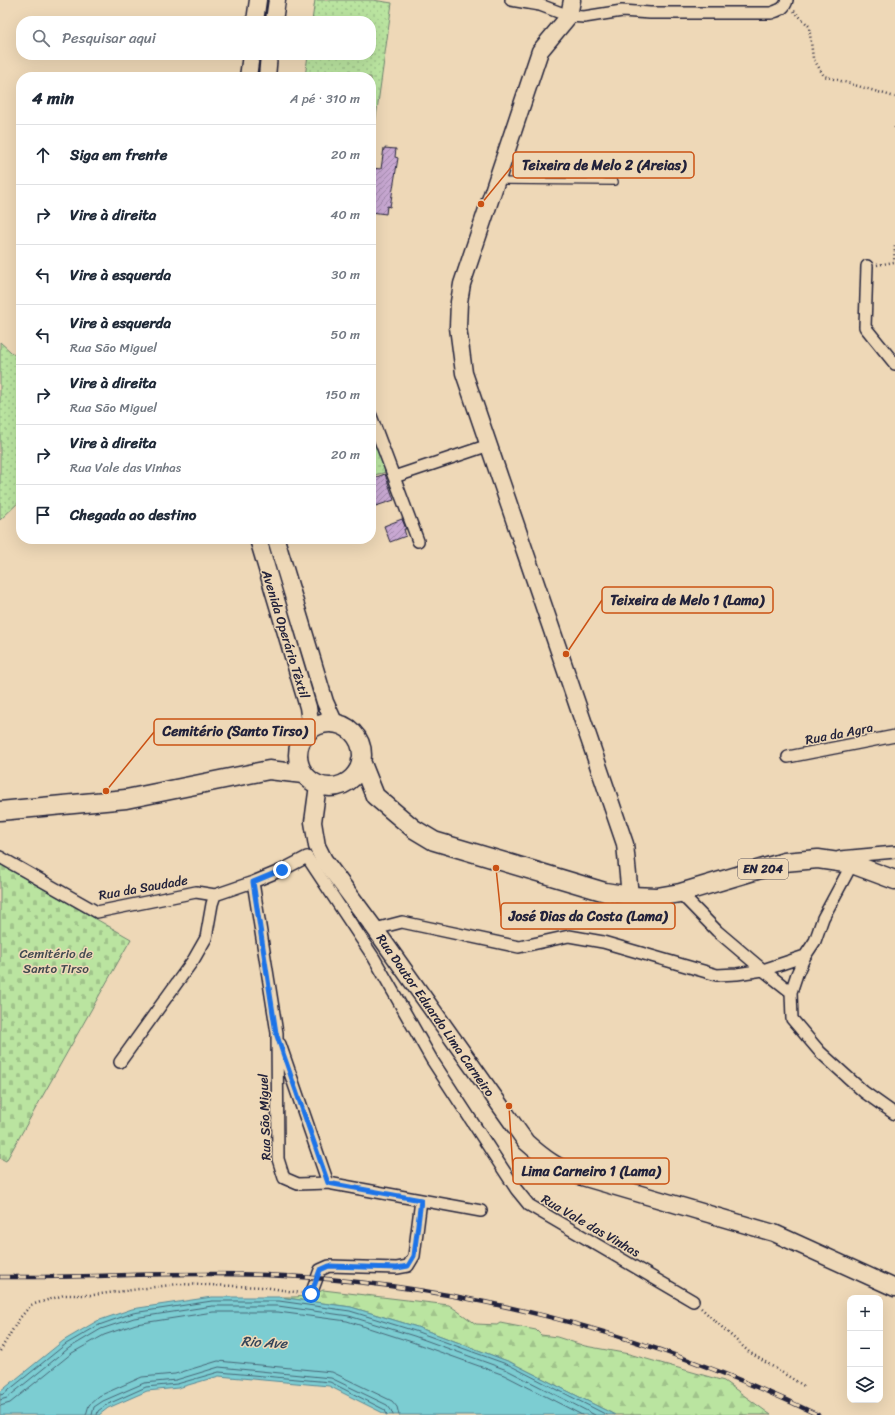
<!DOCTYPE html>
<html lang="pt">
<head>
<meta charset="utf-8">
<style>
  body { margin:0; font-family:Sriracha,sans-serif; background:#f2f2f3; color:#1f2937 }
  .controls { position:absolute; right:12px; bottom:12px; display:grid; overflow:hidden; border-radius:8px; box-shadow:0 4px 16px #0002 }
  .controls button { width:36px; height:36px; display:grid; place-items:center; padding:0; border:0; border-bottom:1px solid #e0e1e3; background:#fff; color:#1f2937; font:20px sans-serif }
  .stop { position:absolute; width:12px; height:12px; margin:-9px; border:3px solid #1a73e8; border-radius:50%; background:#fff }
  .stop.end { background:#1a73e8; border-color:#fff; box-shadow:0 1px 4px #0008 }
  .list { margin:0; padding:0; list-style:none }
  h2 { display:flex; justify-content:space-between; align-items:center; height:52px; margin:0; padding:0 16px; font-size:17px }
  h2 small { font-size:13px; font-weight:400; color:#747a83 }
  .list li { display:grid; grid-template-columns:26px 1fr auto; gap:12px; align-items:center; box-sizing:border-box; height:60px; padding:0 16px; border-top:1px solid #e0e1e3 }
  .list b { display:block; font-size:15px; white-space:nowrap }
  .list p { margin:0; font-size:13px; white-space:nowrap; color:#747a83 }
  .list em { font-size:13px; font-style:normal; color:#747a83 }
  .icon { flex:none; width:22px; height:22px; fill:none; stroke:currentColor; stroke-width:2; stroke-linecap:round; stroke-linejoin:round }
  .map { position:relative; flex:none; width:895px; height:1415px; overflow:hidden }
  .search { position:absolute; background:#fff; box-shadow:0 4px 16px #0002; left:16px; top:16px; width:360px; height:44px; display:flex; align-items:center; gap:10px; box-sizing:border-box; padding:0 14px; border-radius:16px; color:#747a83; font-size:15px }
  .panel { position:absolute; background:#fff; box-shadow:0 4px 16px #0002; left:16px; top:72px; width:360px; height:472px; border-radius:16px }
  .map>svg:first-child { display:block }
</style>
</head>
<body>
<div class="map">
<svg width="895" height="1415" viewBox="0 0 895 1415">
  <defs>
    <pattern id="grass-dots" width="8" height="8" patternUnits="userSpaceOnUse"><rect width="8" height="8" fill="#bae4a0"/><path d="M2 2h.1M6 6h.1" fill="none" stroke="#a0c38b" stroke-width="1.8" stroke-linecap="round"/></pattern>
    <pattern id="forest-firs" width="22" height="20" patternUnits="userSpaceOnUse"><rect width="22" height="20" fill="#bae4a0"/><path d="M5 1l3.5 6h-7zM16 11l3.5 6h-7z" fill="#a0c38b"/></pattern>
    <pattern id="cemetery-stones" width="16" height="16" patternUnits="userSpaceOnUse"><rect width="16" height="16" fill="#bae4a0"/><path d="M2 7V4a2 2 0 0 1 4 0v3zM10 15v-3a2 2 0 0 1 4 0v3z" fill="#a0c38b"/></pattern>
    <pattern id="building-hatch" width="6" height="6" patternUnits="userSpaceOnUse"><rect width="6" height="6" fill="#c8a8d2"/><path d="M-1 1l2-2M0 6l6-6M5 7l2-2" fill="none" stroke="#a288ac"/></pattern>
  </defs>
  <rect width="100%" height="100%" fill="#eed8b7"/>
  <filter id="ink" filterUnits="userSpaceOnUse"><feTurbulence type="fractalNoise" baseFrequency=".025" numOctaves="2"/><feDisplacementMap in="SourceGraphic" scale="8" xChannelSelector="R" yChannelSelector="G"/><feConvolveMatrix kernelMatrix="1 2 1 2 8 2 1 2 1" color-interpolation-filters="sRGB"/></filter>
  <g filter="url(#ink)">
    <path fill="url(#grass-dots)" stroke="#6e836e" d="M 315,0 L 373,0 L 392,3 L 373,139 L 371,139 L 371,77 L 305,77 L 308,55 L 371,55 L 371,21 L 312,21 Z
      M 0,342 L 21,361 L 21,500 L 0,520 Z
      M 371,433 L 386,472 L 371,476 Z"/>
    <path fill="url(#forest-firs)" stroke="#6e836e" d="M 323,1290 L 449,1305 L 476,1324 L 497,1325 L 500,1323 L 536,1330 L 541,1335 L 557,1337 L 585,1346 L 629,1354 L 724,1381 L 771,1415 L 615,1415 L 510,1362 L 417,1327 L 351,1307 L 279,1297 C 295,1297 309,1298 323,1290 Z"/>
    <path fill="url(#cemetery-stones)" stroke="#6e836e" d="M 0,864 L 131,939 L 6,1161 L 0,1158 Z"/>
    <path fill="#7ccdd2" stroke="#588996" d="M 212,1297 L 279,1297 L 351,1307 L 417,1327 L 510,1362 L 615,1415 L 387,1415 L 329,1386 L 219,1376 L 178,1388 L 147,1391 L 108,1408 L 99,1415 L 0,1415 L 0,1392 L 63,1341 L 97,1321 L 132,1309 Z"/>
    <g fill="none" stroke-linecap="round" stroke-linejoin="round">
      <path stroke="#466677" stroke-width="1" d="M 0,1395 L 4,1394 L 66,1344 L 99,1325 L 133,1313 L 212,1301 L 279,1301 L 350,1311 L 415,1331 L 509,1365 L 607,1415
        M 0,1400 L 7,1398 L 69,1348 L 101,1329 L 134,1318 L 212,1306 L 278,1306 L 349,1316 L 414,1336 L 507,1370 L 595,1415
        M 0,1406 L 10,1403 L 72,1353 L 104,1335 L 136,1324 L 213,1312 L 278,1312 L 347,1321 L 412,1342 L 504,1375 L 582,1415
        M 86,1415 L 89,1405 L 99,1396 L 142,1377 L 175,1374 L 218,1361 L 332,1372 L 392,1401 L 397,1407 L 399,1415
        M 92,1415 L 94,1407 L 103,1401 L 144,1383 L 176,1380 L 219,1367 L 331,1378 L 387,1405 L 391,1410 L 393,1415
        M 97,1415 L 98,1411 L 106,1405 L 146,1387 L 177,1384 L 219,1372 L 330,1382 L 385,1410 L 387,1415"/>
    </g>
    <path fill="url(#building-hatch)" stroke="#22223b" d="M 384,148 L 396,149 L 395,157 L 398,158 L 390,207 L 387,206 L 386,214 L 371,212 L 371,168 L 381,169 Z
      M 385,474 L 394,500 L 376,506 L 371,490 L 371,479 Z
      M 402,519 L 406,529 L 404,529 L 406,536 L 390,542 L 384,526 Z"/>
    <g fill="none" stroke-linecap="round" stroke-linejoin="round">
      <defs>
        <path id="lane" d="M 499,179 L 505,181 L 615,182"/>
        <path id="street" d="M 511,0 L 540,5 L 569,16 L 584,17 L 622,11 L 650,13 L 771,13 C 779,10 785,9 787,0
          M 867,266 L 865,327 L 895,364
          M 371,416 L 418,541
          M 394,477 L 489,445
          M 788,757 L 895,736
          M 0,857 L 97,912 L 196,892 L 215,895 L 253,882 L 282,870 L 307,857 L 374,958 L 432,1060 L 516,1189 L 529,1205 L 693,1301
          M 840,857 L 895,852
          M 253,882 L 277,1033 L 278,1159 L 284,1178 L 298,1184 L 328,1183 L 481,1211
          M 680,893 L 717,931 L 763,970 L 791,992 L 792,1019 L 820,1052 L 864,1092 L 895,1114
          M 375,929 L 402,922 L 519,947 L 569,936 L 603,942 L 717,975 L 737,974 L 763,970 L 805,956
          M 791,992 L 797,974 L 805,956 L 815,941 L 823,918 L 852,864
          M 280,1044 L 328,1183
          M 120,1062 L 194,959 L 206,938 L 212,904 L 215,895
          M 311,1294 L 320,1270 L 329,1266 L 397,1268 L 408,1266 L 414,1256 L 421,1200"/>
        <path id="secondary" d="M 572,0 L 569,16 L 540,51 L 462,284 L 459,302 L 458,327 L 464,373 L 625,844 L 630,896
          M 255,21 L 258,0
          M 274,21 L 277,0
          M 248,77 L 251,55
          M 267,77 L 269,55
          M 258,539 L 308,707 L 311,729
          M 276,539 L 325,702 L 335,724
          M 318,785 L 313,822 L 317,846 L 324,860 L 375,929 L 526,1142 C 545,1159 558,1168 582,1177 L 774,1233 L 895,1288"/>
        <path id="primary" d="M298 755a32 32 0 1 1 64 0a32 32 0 1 1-64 0Z
          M 361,761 L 375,796 L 414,829 L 434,841 L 605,892 L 630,896 L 657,897 L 680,893 L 784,862 L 818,859 L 852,864 L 895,880
          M 0,811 L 126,799 L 269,770 L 303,774"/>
      </defs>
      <use href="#lane" stroke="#22223b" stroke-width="8"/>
      <use href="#street" stroke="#22223b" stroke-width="14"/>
      <use href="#secondary" stroke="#22223b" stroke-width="19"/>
      <use href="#primary" stroke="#22223b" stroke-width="21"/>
      <path stroke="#22223b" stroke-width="2.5" stroke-dasharray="1 3" stroke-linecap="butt" d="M 794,11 L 809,26 L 813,58 L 824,76 L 895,97
        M 895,127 L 895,129
        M 877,265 L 894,262 L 895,245
        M 701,1308 L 749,1352 L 804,1386
        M 0,1351 L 19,1319 L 31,1305 L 64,1295 L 93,1295 L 178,1284 L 264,1287 L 301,1293"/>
      <use href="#lane" stroke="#eed8b7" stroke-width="5.5"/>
      <use href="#street" stroke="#eed8b7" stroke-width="11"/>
      <use href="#secondary" stroke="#eed8b7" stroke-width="16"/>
      <use href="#primary" stroke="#eed8b7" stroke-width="18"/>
      <defs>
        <path id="rail" d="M 0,1277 C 89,1278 177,1271 266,1275 C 456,1283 647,1332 818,1415"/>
      </defs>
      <use href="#rail" stroke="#22223b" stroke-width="4.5"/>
      <use href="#rail" stroke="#eed8b7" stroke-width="3" stroke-dasharray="9" stroke-linecap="butt"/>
    </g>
  </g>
  <g fill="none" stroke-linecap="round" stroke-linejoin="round" filter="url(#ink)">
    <path stroke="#1a73e8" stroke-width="5" d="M 282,870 L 253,882 L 276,1033 L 328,1183 L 421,1200 L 414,1256 L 408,1266 L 397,1268 L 329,1266 L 320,1270 L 311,1294"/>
  </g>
  <g text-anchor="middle" stroke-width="3" stroke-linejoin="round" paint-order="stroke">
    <rect fill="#eed8b7" stroke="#5f5960" stroke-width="1" x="738" y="859" width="50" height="20" rx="3"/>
    <g font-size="12" font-weight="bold" fill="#22223b">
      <text x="763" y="873">EN 204</text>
    </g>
    <g font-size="13" fill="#22223b" stroke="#eed8b7">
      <text transform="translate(286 634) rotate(73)" y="5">Avenida Operário Têxtil</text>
      <text transform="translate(839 733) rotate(-11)" y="5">Rua da Agra</text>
      <text transform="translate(143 887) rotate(-10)" y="5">Rua da Saudade</text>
      <text transform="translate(436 1015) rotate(55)" y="5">Rua Doutor Eduardo Lima Carneiro</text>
      <text transform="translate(264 1117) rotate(-92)" y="5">Rua São Miguel</text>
      <text transform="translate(591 1225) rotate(30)" y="5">Rua Vale das Vinhas</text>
    </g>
    <g font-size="13" fill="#40494f" stroke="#eed8b7">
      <text x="56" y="958">Cemitério de<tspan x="56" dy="15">Santo Tirso</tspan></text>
    </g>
    <g font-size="14" font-style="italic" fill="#344459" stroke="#eed8b7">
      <text transform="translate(264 1342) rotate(3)" y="5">Rio Ave</text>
    </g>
  </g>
  <path fill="none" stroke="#ca5113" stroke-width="1.5" d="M481 204L513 165M566 654L602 600M106 791L154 732M496 868L501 916M509 1106L513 1171"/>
  <g fill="#ca5113" stroke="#eed8b7" stroke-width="1.5">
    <circle cx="481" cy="204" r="4"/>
    <circle cx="566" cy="654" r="4"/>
    <circle cx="106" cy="791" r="4"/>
    <circle cx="496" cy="868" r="4"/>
    <circle cx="509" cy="1106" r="4"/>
  </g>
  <g fill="#eed8b7" stroke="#ca5113" stroke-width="1.5">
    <rect x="513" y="152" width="181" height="26" rx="4"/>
    <rect x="602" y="587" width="171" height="26" rx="4"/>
    <rect x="154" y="719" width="161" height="26" rx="4"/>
    <rect x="501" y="903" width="174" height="26" rx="4"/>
    <rect x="513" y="1158" width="156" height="26" rx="4"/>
  </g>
  <g font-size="14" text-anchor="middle" font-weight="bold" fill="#22223b">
    <text x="604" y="170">Teixeira de Melo 2 (Areias)</text>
    <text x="687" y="605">Teixeira de Melo 1 (Lama)</text>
    <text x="235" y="736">Cemitério (Santo Tirso)</text>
    <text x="588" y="921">José Dias da Costa (Lama)</text>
    <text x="591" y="1176">Lima Carneiro 1 (Lama)</text>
  </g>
</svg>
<div class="controls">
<button>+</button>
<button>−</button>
<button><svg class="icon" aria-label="layers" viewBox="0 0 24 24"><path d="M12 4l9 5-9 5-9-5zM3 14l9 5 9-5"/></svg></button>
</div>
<div class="stop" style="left:311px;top:1294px"></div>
<div class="stop end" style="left:282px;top:870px"></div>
<div class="search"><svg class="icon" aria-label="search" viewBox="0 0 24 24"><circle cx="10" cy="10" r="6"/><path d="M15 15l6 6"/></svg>Pesquisar aqui</div>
<section class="panel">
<h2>4 min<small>A pé · 310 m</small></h2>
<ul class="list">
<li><svg class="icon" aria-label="ahead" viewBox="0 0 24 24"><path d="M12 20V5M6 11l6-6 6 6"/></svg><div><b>Siga em frente</b></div><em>20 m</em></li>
<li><svg class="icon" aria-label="right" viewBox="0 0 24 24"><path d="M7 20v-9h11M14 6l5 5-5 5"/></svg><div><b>Vire à direita</b></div><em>40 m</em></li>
<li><svg class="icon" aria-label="left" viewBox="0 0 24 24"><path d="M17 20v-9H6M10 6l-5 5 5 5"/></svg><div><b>Vire à esquerda</b></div><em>30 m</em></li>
<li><svg class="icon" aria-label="left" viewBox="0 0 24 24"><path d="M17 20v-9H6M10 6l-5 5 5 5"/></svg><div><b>Vire à esquerda</b><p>Rua São Miguel</p></div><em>50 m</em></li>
<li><svg class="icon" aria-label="right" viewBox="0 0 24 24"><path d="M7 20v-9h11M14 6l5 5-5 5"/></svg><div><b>Vire à direita</b><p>Rua São Miguel</p></div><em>150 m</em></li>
<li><svg class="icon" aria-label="right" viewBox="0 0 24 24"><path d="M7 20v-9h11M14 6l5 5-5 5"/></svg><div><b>Vire à direita</b><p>Rua Vale das Vinhas</p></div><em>20 m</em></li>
<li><svg class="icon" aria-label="arrive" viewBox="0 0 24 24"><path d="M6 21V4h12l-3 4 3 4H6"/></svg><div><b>Chegada ao destino</b></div></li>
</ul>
</section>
</div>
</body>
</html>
